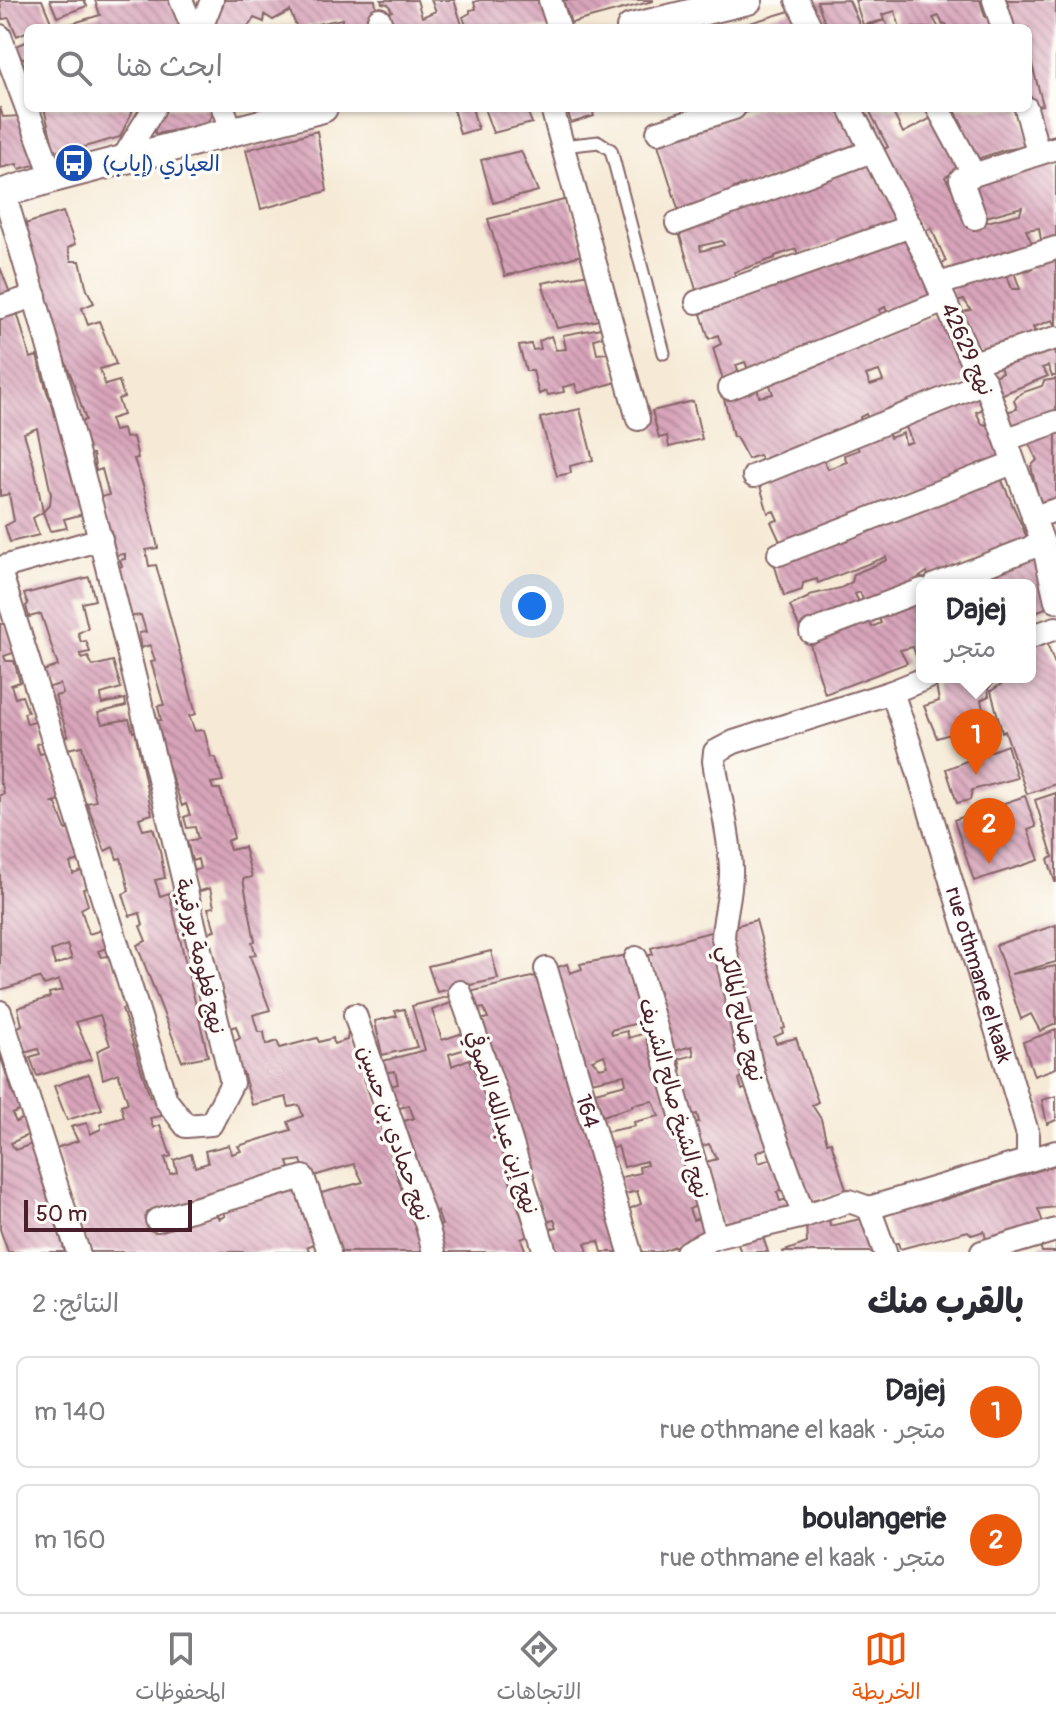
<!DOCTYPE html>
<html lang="ar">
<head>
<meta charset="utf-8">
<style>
  body { margin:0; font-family:Pangolin,"Playpen Sans Arabic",sans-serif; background:#f7f7f7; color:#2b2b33; direction:rtl }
  .scale { position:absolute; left:24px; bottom:20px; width:168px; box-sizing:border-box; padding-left:8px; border:4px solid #4a1f2b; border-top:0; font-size:22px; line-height:28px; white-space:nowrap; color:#4a1f2b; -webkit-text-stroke:6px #fdfcf7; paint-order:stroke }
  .you { position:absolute; left:532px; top:606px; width:28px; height:28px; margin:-20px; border:6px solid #fff; border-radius:50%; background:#1a73e8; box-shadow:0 0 0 12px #1a73e833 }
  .badge { display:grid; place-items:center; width:52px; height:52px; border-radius:50%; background:#ea580c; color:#fff; font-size:26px; font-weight:700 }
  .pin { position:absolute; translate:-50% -66px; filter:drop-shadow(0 2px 4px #0008) }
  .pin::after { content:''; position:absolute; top:42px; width:28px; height:24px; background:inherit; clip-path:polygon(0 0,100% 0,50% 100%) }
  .popup { position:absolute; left:916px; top:579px; width:120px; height:104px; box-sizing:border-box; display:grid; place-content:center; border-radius:12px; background:#fff; filter:drop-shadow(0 2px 6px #0005); font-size:26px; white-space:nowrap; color:#7c7c81 }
  .popup b { font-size:30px; color:#2b2b33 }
  .popup::after { content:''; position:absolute; left:50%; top:100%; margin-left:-16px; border:16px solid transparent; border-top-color:#fff }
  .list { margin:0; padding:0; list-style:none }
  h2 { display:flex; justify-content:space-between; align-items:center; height:104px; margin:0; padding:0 32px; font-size:34px }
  h2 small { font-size:26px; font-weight:400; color:#7c7c81 }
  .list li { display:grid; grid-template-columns:52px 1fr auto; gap:24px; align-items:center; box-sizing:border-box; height:112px; margin:0 16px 16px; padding:0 16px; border:2px solid #e1e1e2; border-radius:12px }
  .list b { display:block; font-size:30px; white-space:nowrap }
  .list p { margin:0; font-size:26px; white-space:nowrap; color:#7c7c81 }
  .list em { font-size:26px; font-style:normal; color:#7c7c81 }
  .icon { flex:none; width:44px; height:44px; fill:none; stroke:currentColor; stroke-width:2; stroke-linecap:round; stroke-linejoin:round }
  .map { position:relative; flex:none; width:1056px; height:1252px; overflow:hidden; direction:ltr }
  .search { position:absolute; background:#fff; box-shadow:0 2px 6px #0004; left:24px; right:24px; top:24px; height:88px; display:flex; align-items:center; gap:20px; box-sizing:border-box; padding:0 28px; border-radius:12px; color:#7c7c81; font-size:30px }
  .sheet { height:360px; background:#fff }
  nav { display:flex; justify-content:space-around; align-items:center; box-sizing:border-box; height:112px; border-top:2px solid #e1e1e2; background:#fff; font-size:22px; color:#7c7c81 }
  nav a { display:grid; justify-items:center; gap:4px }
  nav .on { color:#ea580c }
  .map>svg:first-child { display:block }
</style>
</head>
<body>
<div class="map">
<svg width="1056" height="1252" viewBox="0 0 1056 1252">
  <defs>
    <pattern id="building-back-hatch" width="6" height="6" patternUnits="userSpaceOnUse" patternTransform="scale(2)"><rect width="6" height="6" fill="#d8a4ba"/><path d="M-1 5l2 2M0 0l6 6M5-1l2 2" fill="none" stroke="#b18597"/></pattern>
  </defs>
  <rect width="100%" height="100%" fill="#fdfcf7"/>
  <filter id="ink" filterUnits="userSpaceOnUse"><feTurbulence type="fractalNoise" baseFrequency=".0125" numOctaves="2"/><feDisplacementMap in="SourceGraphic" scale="16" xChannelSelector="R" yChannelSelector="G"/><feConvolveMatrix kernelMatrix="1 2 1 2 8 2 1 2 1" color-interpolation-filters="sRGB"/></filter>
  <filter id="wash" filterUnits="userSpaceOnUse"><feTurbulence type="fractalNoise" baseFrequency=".006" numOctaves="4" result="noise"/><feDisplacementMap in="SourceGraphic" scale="32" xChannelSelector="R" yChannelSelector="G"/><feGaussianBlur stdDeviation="1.8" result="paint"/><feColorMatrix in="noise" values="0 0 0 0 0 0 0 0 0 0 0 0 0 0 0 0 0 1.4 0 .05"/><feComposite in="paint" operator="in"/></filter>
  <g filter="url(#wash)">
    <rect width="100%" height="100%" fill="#f6ead6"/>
    <g id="blocks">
      <path fill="url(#building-back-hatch)" fill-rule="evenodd" d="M 0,0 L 42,0 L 51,22 L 36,28 L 28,28 L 28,31 L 17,36 L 9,18 L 2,19 Z
        M 50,0 L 84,0 L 87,6 L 57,17 Z
        M 95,0 L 173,0 L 184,28 L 57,28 L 100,15 Z
        M 219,0 L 375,0 L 379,28 L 342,28 L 342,19 L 297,28 L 290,11 L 273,20 L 265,15 L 264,22 L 254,18 L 247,28 L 208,28 Z
        M 381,0 L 417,0 L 422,17 L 436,11 L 431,0 L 454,0 L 463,28 L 388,28 L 383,14 L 392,11 L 388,4 L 382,3 Z
        M 480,0 L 545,0 L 555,28 L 467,28 L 463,17 L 470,13 L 470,10 L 476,9 L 474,2 Z
        M 563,0 L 653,0 L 653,1 L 571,23 Z
        M 849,0 L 861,28 L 827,28 L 817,1 Z
        M 855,0 L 980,0 L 985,17 L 990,16 L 995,28 L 948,28 L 946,24 L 943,25 L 939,16 L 933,18 L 939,28 L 900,28 L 895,11 L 882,15 L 884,20 L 863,25 Z
        M 1002,0 L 1056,0 L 1056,135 L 1038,139 L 1030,107 L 1043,105 L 1028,50 L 1028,28 L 1012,27 Z
        M 793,10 L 801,28 L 736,28 L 736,27 Z
        M 884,20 L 889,28 L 863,28 Z
        M 28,41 L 28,67 L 26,67 L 25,58 L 17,59 L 14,47 Z
        M 0,107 L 3,117 L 21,116 L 38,164 L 19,169 L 17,164 L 0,168 Z
        M 44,108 L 134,108 L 120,137 L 70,151 L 54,150 Z
        M 163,108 L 210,108 L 213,114 L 206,124 L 156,134 L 151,123 Z
        M 453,108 L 472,108 L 478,129 L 460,134 Z
        M 484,108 L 526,108 L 532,123 L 493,133 Z
        M 567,108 L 592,108 L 594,116 L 571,123 Z
        M 760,108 L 846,108 L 865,150 L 744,187 L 744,184 L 734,188 L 736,194 L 679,212 L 657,141 Z
        M 868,108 L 906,108 L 894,115 L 903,133 L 937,115 L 963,167 L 945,177 L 962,205 L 970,226 L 1020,214 L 1022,207 L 982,218 L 969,184 L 1056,159 L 1056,242 L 1042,245 L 1039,228 L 1026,230 L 1034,248 L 946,275 L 939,265 L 946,261 L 937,241 L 931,228 L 921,233 L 884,149 L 888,147 Z
        M 954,108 L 1020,108 L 1031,146 L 1004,150 L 971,161 L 956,129 L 963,127 Z
        M 317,131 L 327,191 L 261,209 L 246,150 Z
        M 521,151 L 538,191 L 493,203 L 481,160 Z
        M 867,161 L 901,218 L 798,255 L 796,249 L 775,256 L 775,258 L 734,272 L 737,279 L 697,293 L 678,229 ZM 722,241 L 724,245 L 701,251 L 700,246 Z
        M 568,199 L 585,254 L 505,276 L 488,219 Z
        M 63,212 L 75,244 L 68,248 L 71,261 L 80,261 L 87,290 L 94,303 L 82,308 L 88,325 L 99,321 L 116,364 L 100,369 L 105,385 L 119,381 L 124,397 L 118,399 L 123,415 L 110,419 L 114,431 L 123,429 L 125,438 L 133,437 L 138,458 L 134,459 L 144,488 L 158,548 L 146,550 L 149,566 L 156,565 L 176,639 L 196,714 L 189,716 L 195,731 L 204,730 L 211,757 L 216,758 L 223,781 L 211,783 L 213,789 L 220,789 L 229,819 L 234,838 L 227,841 L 230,850 L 244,847 L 252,877 L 243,879 L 255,941 L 252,942 L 256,955 L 250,956 L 270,1010 L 253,1015 L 258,1032 L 264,1032 L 266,1045 L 277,1041 L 280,1048 L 317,1038 L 319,1042 L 333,1038 L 334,1044 L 347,1040 L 348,1031 L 354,1029 L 407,1197 L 418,1226 L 423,1226 L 430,1252 L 337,1252 L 314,1195 L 363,1182 L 354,1164 L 307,1178 L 301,1160 L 288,1162 L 292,1175 L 251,1188 L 150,1212 L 155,1227 L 214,1211 L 219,1219 L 225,1216 L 221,1207 L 301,1184 L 320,1241 L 307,1247 L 310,1252 L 89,1252 L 56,1148 L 78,1141 L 71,1127 L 87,1123 L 90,1134 L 101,1129 L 101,1124 L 124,1117 L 121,1105 L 128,1103 L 118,1073 L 103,1079 L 97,1051 L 110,1045 L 100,1015 L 76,1022 L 92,1059 L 37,1076 L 30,1057 L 40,1054 L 38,1049 L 24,1053 L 16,1028 L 22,1025 L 18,1008 L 50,997 L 49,993 L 63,990 L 59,980 L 44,985 L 39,978 L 0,990 L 0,795 L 4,794 L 2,784 L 0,784 L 0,624 L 5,624 L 16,652 L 4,656 L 6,661 L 14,661 L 20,682 L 11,685 L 15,698 L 22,696 L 28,712 L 24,713 L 27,724 L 39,721 L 42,742 L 36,744 L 40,754 L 44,753 L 63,800 L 53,803 L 56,804 L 66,830 L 77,827 L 86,858 L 70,863 L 73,874 L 82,871 L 87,888 L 83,889 L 88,905 L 81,909 L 89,934 L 105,929 L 111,946 L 98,951 L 101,957 L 108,956 L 117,977 L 126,1007 L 122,1009 L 150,1097 L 155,1095 L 161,1116 L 150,1118 L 153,1128 L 160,1125 L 171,1156 L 165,1158 L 170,1174 L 177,1172 L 174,1160 L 191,1154 L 195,1167 L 208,1163 L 205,1151 L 229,1145 L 232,1154 L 241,1151 L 238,1146 L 291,1130 L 288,1122 L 303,1116 L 299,1105 L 289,1107 L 286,1097 L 252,1105 L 243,1072 L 234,1074 L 231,1062 L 239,1060 L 233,1042 L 240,1038 L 236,1026 L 230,1028 L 225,1013 L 223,1014 L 220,1005 L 226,1002 L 215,970 L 211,970 L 204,934 L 215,930 L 208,908 L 214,907 L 210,888 L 194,893 L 189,872 L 200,869 L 198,859 L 192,861 L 187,841 L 198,839 L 195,827 L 187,828 L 184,817 L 190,815 L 186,804 L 182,806 L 153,722 L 161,720 L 158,706 L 164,705 L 151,662 L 155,661 L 150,645 L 141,648 L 139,633 L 146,632 L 141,615 L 128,617 L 115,568 L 122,566 L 120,560 L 125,559 L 125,554 L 117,555 L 107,528 L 101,497 L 109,495 L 102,469 L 96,471 L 93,454 L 87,455 L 76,423 L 86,420 L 72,378 L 42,304 L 22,225 ZM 67,945 L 72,959 L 55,965 L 51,951 Z
        M 908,234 L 931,302 L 889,317 L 885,307 L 879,310 L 886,321 L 750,374 L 745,362 L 736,365 L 742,379 L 724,383 L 713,348 L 721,344 L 718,335 L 709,339 L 701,314 L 703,313 L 701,306 L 797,275 L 798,278 L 813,273 Z
        M 1056,254 L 1056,328 L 1053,320 L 1033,327 L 1036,334 L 978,356 L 960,313 L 971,310 L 964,300 L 956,302 L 950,287 L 1005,271 L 1012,289 L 1020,289 L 1014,272 L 1032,270 L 1030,262 Z
        M 0,267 L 11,296 L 0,300 Z
        M 594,273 L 604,319 L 557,328 L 542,283 Z
        M 16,308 L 30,358 L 37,356 L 47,392 L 59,422 L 84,514 L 64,519 L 67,528 L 50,531 L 43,512 L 50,504 L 51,494 L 37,428 L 24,433 L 34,466 L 43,512 L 33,518 L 39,535 L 10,542 L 5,526 L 14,521 L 9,494 L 0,496 L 0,312 Z
        M 945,312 L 973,380 L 869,422 L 866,414 L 860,417 L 861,425 L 765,466 L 759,455 L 748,459 L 736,437 L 733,437 L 723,394 L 757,385 L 759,397 L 773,394 L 769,382 ZM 879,371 L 883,381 L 870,385 L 866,375 Z
        M 601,328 L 604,336 L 594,339 L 597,354 L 608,353 L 617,382 L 578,393 L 575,384 L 563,387 L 564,392 L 548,395 L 546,391 L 539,394 L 533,371 L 526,371 L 519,346 L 531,344 L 533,350 L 541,349 L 539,341 L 551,336 L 556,350 L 566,349 L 563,335 Z
        M 1056,342 L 1056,376 L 1052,376 L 1048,366 L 1042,368 L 1048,376 L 998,396 L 991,378 L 1002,372 L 998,363 Z
        M 1056,379 L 1056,416 L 1013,428 L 1006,412 L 1017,409 L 1014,400 L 1021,393 L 1042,386 L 1044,381 Z
        M 984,391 L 991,406 L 976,412 L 982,424 L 995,426 L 1008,462 L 782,546 L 771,522 L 778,520 L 774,511 L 768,513 L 758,479 L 822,458 L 828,469 L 847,462 L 844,455 L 859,450 L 854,442 L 887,427 L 890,438 L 903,433 L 905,444 L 912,442 L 905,425 Z
        M 693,401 L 702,439 L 669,447 L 667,436 L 659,438 L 652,411 Z
        M 580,409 L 593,460 L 570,466 L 571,473 L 557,476 L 540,418 Z
        M 1056,429 L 1056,503 L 1036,509 L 1029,493 L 1037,491 L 1031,466 L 1037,460 L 1027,439 Z
        M 1000,476 L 1028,540 L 929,578 L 927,572 L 918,578 L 920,584 L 865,605 L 860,592 L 855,594 L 861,606 L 800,629 L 790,606 L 809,597 L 809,595 L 841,588 L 852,582 L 854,574 L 887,560 L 886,557 L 818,583 L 817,579 L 803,583 L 802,590 L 784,596 L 773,560 Z
        M 1035,554 L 1051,606 L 1030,614 L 1030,585 L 956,585 Z
        M 89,577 L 95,600 L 82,603 L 88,628 L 78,633 L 81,642 L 86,641 L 90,652 L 80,654 L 82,659 L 88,657 L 93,666 L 113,661 L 121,688 L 101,694 L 102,704 L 125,699 L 126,706 L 98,713 L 102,724 L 129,719 L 133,732 L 135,731 L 152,814 L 139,818 L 143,830 L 153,828 L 159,846 L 165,878 L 155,880 L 160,896 L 169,893 L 208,1056 L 182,1061 L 137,945 L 146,941 L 140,926 L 143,925 L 140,913 L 130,916 L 123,894 L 129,891 L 121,858 L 117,859 L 113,847 L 105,851 L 87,803 L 96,801 L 82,746 L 67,749 L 62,737 L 68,736 L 55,696 L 63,694 L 60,684 L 47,688 L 43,671 L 58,666 L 41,614 L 29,617 L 26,606 L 28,604 L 24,594 Z
        M 922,596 L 922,656 L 917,659 L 913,647 L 900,650 L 907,663 L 825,694 L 808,638 L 867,616 L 872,627 L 881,623 L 877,614 Z
        M 1045,638 L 1056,667 L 1056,784 L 1027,794 L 1005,731 L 1002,732 L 991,691 L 1012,677 L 1030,677 L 1030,643 Z
        M 942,677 L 991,677 L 994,683 L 988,688 L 989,696 L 981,700 L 986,723 L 937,738 L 924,706 L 939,701 L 935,680 Z
        M 1007,745 L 1017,778 L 972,790 L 970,800 L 957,803 L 946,769 Z
        M 1056,793 L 1056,882 L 1055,882 L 1048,859 L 1053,857 L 1035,800 Z
        M 1025,796 L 1036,827 L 1028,830 L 1039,860 L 974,881 L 954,820 Z
        M 756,920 L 785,1028 L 782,1029 L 783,1033 L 774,1037 L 776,1043 L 796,1038 L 818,1102 L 812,1105 L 821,1119 L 827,1143 L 831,1142 L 847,1192 L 802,1202 L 785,1154 L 751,1014 L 724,929 Z
        M 1056,925 L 1056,962 L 1011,974 L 1056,966 L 1056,1024 L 1040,1031 L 1031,1014 L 1021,1019 L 996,945 Z
        M 714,931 L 749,1074 L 739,1079 L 742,1090 L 754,1086 L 769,1147 L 756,1153 L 759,1163 L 775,1158 L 783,1189 L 777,1192 L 780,1201 L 788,1199 L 793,1212 L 724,1229 L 702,1163 L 717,1159 L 709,1144 L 693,1149 L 686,1125 L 699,1122 L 697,1114 L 688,1116 L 676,1069 L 681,1068 L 679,1059 L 694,1055 L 692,1046 L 668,1053 L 656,994 L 659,993 L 646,956 L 653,954 L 651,948 Z
        M 491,951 L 498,979 L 437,992 L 428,966 Z
        M 633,954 L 649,1020 L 611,1030 L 612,1035 L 627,1031 L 629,1038 L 645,1033 L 648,1044 L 657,1042 L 704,1203 L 689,1209 L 693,1220 L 703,1217 L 711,1233 L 659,1252 L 640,1252 L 629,1209 L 641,1204 L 637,1191 L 625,1194 L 618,1178 L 640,1173 L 639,1167 L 647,1165 L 646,1161 L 624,1167 L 618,1146 L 611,1149 L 605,1132 L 635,1126 L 634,1122 L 659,1116 L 653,1101 L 632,1105 L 632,1107 L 602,1116 L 595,1092 L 626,1084 L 624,1075 L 586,1083 L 578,1063 L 585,1061 L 555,968 L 567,964 L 570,973 L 582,969 L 580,964 ZM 604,1055 L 608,1066 L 600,1068 L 592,1060 Z
        M 544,974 L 571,1087 L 569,1089 L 572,1098 L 580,1095 L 605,1175 L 597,1179 L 600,1193 L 609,1192 L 628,1252 L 602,1252 L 599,1241 L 585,1243 L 588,1252 L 554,1252 L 546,1230 L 557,1227 L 554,1220 L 545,1222 L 480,1020 L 488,1018 L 484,1008 L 472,1010 L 466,993 Z
        M 455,995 L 456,1001 L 432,1010 L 442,1040 L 469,1031 L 476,1046 L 449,1054 L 452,1066 L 469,1059 L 471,1066 L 480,1065 L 499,1124 L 492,1129 L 501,1149 L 507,1147 L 513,1167 L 506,1170 L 528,1236 L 521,1239 L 526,1252 L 439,1252 L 432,1229 L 442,1225 L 437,1211 L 428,1215 L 401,1122 L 414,1118 L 409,1105 L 394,1110 L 386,1087 L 398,1084 L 395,1071 L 381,1073 L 379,1062 L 425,1050 L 412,1006 Z
        M 404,1009 L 417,1047 L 382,1055 L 375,1021 L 397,1016 L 395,1011 Z
        M 1056,1030 L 1056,1068 L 1034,1076 L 1023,1042 Z
        M 0,1040 L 7,1053 L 1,1058 L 14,1096 L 24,1094 L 29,1107 L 12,1114 L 16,1122 L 23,1118 L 30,1134 L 11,1143 L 15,1150 L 35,1143 L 39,1156 L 37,1164 L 65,1252 L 8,1252 L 0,1229 Z
        M 89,1074 L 102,1109 L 67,1120 L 54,1086 Z
        M 1056,1096 L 1056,1120 L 1047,1124 L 1042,1100 Z
        M 1056,1165 L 1055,1207 L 1038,1209 L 1044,1225 L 986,1239 L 984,1231 L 972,1235 L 968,1231 L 900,1249 L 898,1243 L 893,1244 L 883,1212 L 939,1195 L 940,1201 Z
        M 829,1217 L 830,1226 L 869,1217 L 879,1252 L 782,1252 L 807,1243 L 806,1222 Z
        M 762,1234 L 768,1252 L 741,1252 L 736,1240 Z
        M 1056,1239 L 1056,1252 L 1042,1252 L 1040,1245 Z"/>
    </g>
  </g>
  <g filter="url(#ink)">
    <use href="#blocks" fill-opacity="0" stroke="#866667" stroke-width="2"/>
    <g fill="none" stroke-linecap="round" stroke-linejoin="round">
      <defs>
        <path id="service" d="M 562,146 L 599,142 L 611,150 L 664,353"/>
        <g id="minor">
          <path d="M 181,0 L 193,28"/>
          <path d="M 550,0 L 559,28"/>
          <path d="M 797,0 L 811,28"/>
          <path d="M 994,0 L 1003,28"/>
          <path d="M 379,19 L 382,28"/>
          <path d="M 201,28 L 212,0"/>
          <path d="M 0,36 L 53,178"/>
          <path d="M 223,108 L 232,132"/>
          <path d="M 552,108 L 638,419"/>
          <path d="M 850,108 L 925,255 L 972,363 L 985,382 L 1043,543 L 1056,601"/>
          <path d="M 938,108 L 973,173"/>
          <path d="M 1026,108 L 1038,153"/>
          <path d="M 658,132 L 734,108"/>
          <path d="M 122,160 L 154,108"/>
          <path d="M 975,218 L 961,179 L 1056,148"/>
          <path d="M 677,223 L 872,151"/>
          <path d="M 939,284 L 1056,248"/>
          <path d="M 697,302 L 911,226"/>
          <path d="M 0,307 L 35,296"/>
          <path d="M 972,363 L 1056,338"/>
          <path d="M 730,388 L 945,301"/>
          <path d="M 1007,439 L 1056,422"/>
          <path d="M 754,476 L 985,382"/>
          <path d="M 1033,517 L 1056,510"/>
          <path d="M 779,554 L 1013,463"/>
          <path d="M 0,568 L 101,539"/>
          <path d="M 0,571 L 166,1100 L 186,1126 L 211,1124 L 232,1083 C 160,785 93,486 4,193"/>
          <path d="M 935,585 L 1043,543"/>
          <path d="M 811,632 L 922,590"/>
          <path d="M 1030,637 L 1056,628"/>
          <path id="s1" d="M 929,677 L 892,692 L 910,745 L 1028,1135 L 1028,1160"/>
          <path d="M 636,958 L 716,1237"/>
          <path id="s2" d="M 546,969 L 630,1252"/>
          <path d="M 460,992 L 499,1102 L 545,1252"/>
          <path d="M 0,1012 L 78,1252"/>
          <path d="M 355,1015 L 428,1229 L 434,1252"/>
          <path d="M 869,1208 L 885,1252"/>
          <path d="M 804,1216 L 753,1074 L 723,938 C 724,914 732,892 731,869 C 730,833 719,796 714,761 L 715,752 L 734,742 L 892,692"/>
          <path d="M 157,1220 L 303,1177 L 329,1252"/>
          <path d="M 687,1252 L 716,1237 L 804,1216 L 849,1201 L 869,1208 L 1056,1152"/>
          <path d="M 982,1252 L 1056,1230"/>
        </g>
        <path id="tertiary" d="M 631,28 L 748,0
          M 0,194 L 53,178 L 323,108"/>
      </defs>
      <use href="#service" stroke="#866667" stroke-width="15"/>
      <use href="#minor" stroke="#866667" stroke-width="26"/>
      <use href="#tertiary" stroke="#866667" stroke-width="32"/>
      <use href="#service" stroke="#fff" stroke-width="11"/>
      <use href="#minor" stroke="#fff" stroke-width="22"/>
      <use href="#tertiary" stroke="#fff" stroke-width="28"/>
    </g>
  </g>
  <defs>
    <symbol id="bus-disc" viewBox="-11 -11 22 22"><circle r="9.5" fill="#1a4fb4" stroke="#fdfcf7"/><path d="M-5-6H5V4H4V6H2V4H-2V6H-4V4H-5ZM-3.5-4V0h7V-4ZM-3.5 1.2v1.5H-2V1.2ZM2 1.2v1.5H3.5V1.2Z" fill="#fff"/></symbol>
  </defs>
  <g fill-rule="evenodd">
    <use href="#bus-disc" x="52" y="141" width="44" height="44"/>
  </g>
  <g text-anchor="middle" stroke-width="7" stroke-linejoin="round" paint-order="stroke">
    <g font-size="22" fill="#164399" stroke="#fdfcf7" text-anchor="start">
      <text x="102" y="171">العياري (إياب)</text>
    </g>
    <g font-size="22" fill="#4a1f2b" stroke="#fdfcf7">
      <text transform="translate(968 349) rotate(66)" y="8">نهج 42629</text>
      <text transform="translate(201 956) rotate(77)" y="8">نهج فطومة بورقيبة</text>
      <text dy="8" stroke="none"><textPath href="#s1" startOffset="336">rue othmane el kaak</textPath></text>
      <text transform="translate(742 1013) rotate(77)" y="8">نهج صالح المالكي</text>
      <text transform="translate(675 1098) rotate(74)" y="8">نهج الشيخ صالح الشريف</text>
      <text dy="8" stroke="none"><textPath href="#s2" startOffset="148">164</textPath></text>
      <text transform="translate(503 1122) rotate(72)" y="8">نهج إبن عبدالله الصوفي</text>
      <text transform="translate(395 1133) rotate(71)" y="8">نهج حمادي بن حسين</text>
    </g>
  </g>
</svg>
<div class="scale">50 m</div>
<div class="you"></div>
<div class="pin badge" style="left:976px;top:775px">1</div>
<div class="popup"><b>Dajej</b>متجر</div>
<div class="pin badge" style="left:989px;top:864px">2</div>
<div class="search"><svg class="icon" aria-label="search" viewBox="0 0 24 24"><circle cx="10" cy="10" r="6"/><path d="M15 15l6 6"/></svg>ابحث هنا</div>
</div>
<section class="sheet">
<h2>بالقرب منك<small>النتائج: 2</small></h2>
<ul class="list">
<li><span class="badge">1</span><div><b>Dajej</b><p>متجر · rue othmane el kaak</p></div><em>140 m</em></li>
<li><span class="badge">2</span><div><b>boulangerie</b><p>متجر · rue othmane el kaak</p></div><em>160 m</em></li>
</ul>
</section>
<nav>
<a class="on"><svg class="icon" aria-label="map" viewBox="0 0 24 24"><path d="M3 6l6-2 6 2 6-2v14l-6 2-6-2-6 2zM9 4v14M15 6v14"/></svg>الخريطة</a>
<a><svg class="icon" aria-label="directions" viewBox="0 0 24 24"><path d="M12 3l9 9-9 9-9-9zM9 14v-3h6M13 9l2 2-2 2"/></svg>الاتجاهات</a>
<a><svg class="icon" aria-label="saved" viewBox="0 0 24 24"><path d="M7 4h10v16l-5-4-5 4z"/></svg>المحفوظات</a>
</nav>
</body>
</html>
